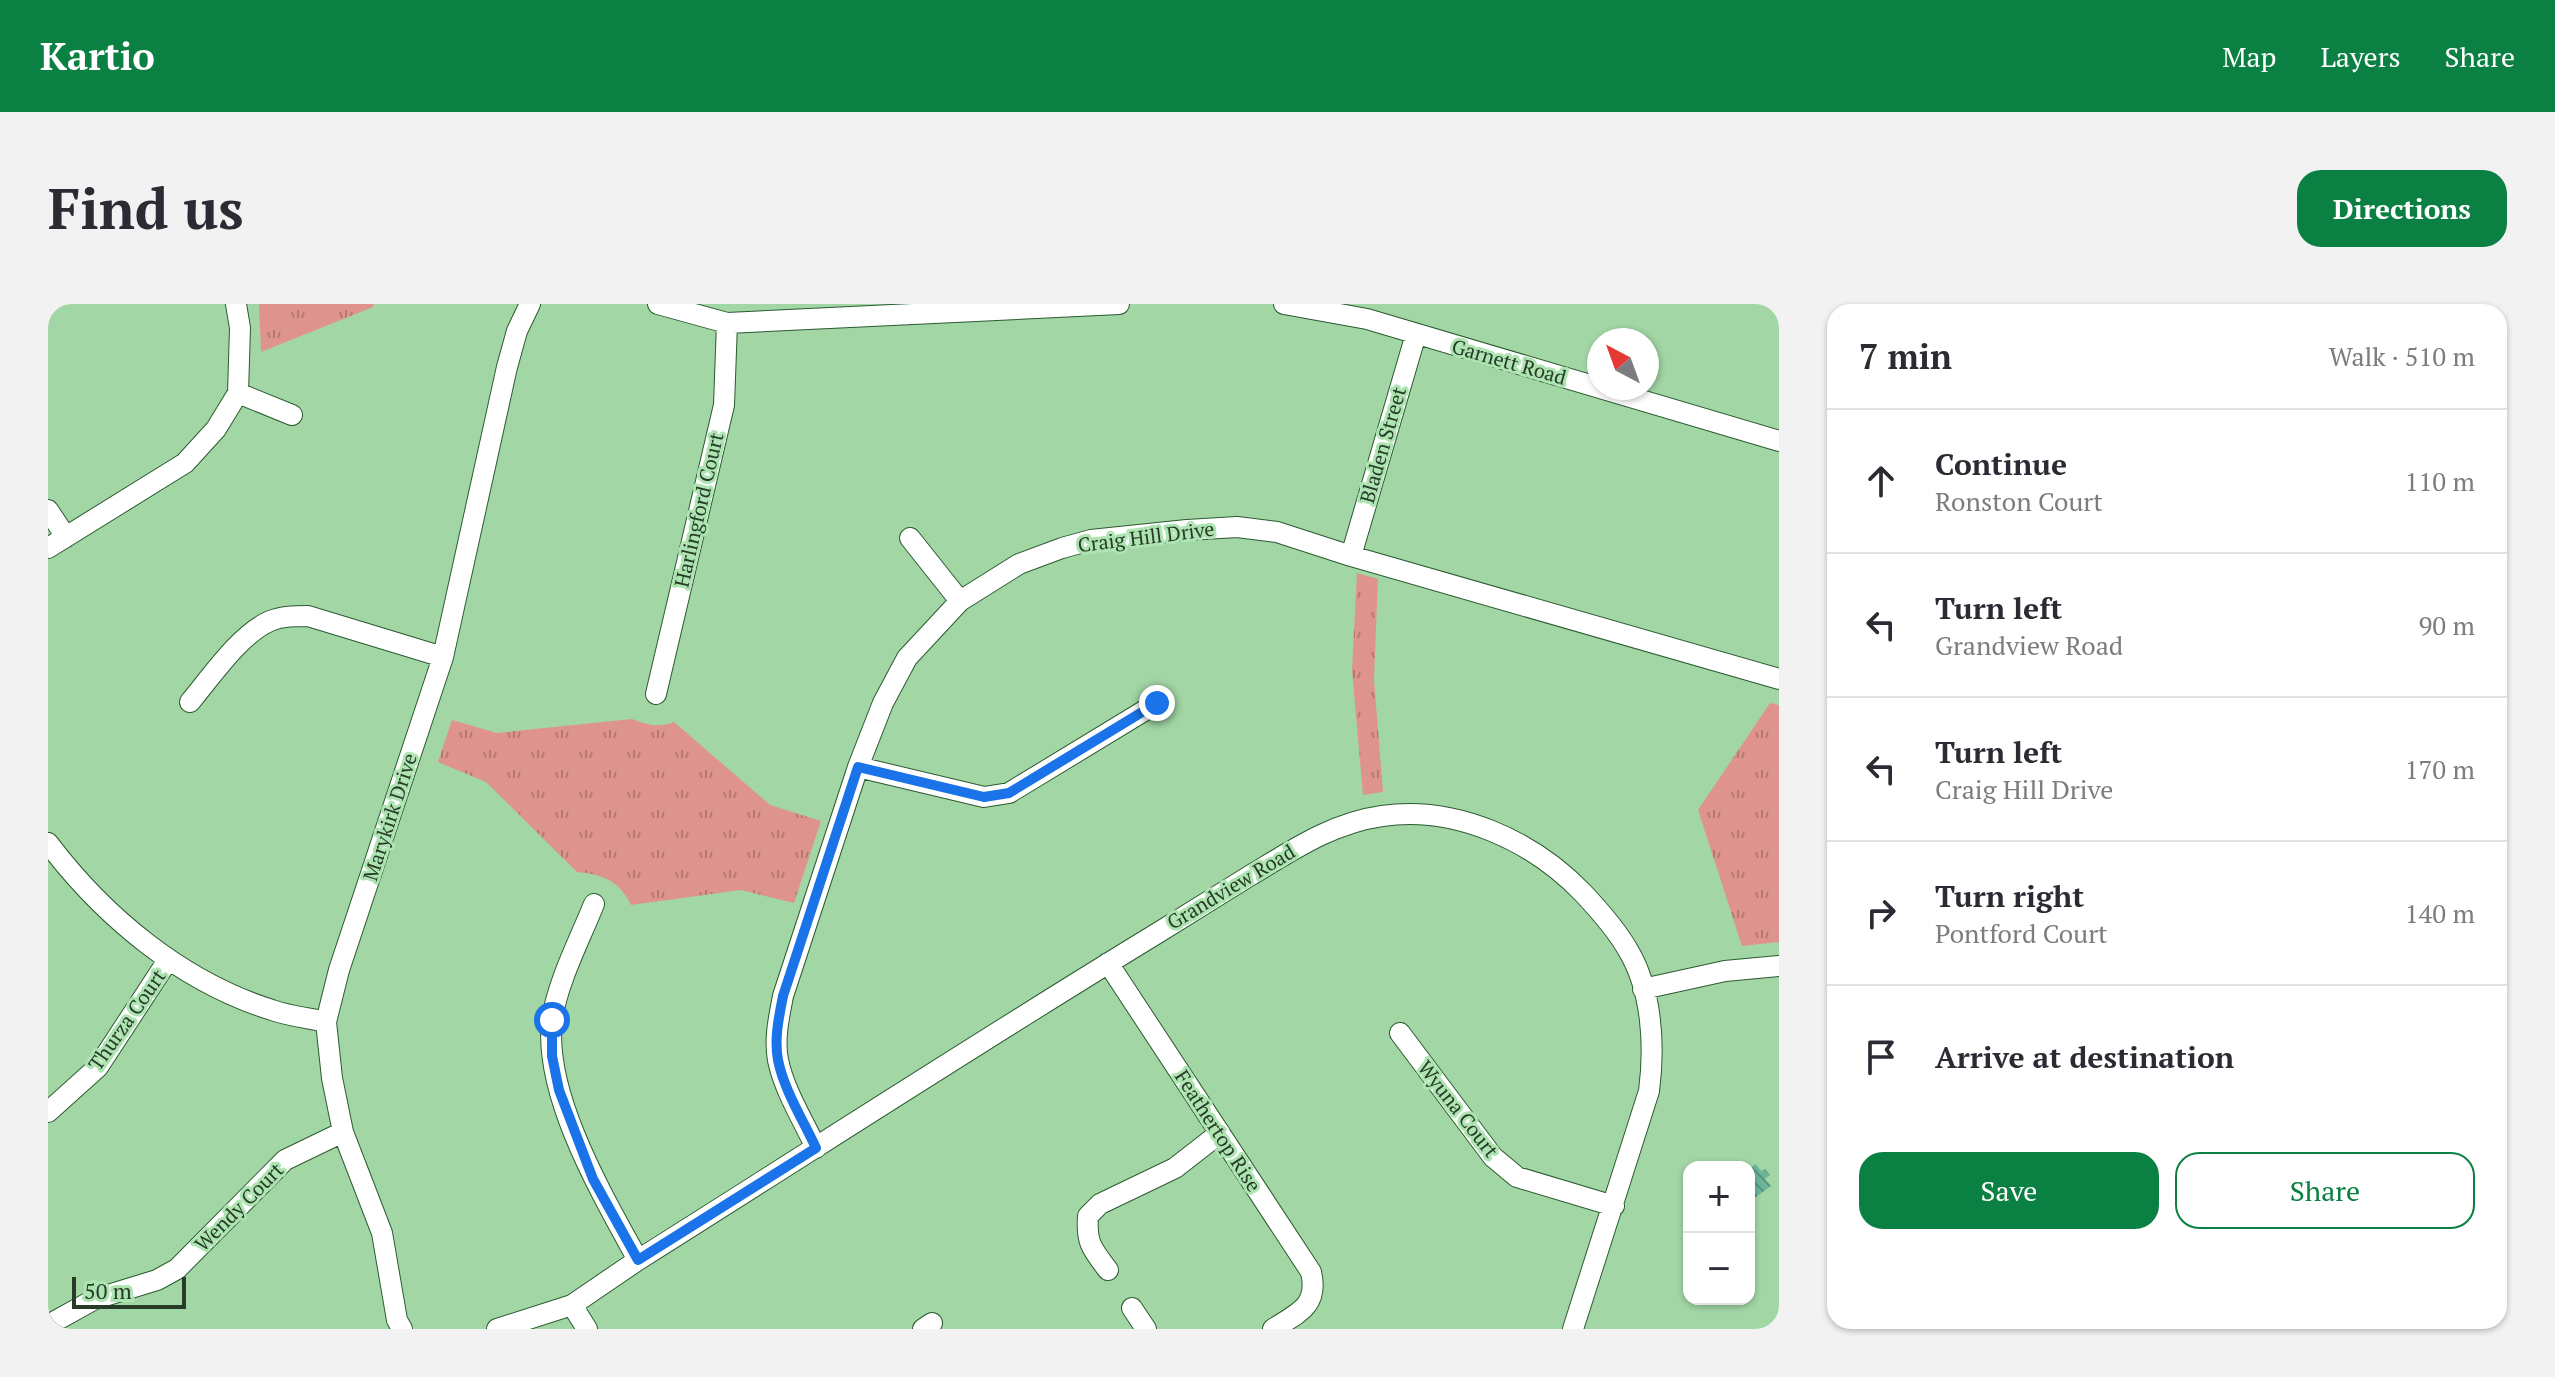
<!DOCTYPE html>
<html lang="en">
<head>
<meta charset="utf-8">
<style>
  body { margin:0; font-family:"PT Serif",serif; background:#f2f2f3; color:#2b2b33 }
  .controls { position:absolute; right:24px; bottom:24px; display:grid; overflow:hidden; border-radius:16px; box-shadow:0 2px 6px #0004 }
  .controls button { width:72px; height:72px; display:grid; place-items:center; padding:0; border:0; border-bottom:2px solid #e1e1e2; background:#fff; color:#2b2b33; font:40px sans-serif }
  .compass { position:absolute; left:1539px; top:24px; width:72px; height:72px; border-radius:50%; background:#fff; box-shadow:0 2px 6px #0004; rotate:319deg }
  .scale { position:absolute; left:24px; bottom:20px; width:114px; box-sizing:border-box; padding-left:8px; border:4px solid #273c28; border-top:0; font-size:22px; line-height:28px; white-space:nowrap; color:#273c28; -webkit-text-stroke:6px #aee4b2; paint-order:stroke }
  .stop { position:absolute; width:24px; height:24px; margin:-18px; border:6px solid #1a73e8; border-radius:50%; background:#fff }
  .stop.end { background:#1a73e8; border-color:#fff; box-shadow:0 2px 8px #0008 }
  .list { margin:0; padding:0; list-style:none }
  h2 { display:flex; justify-content:space-between; align-items:center; height:104px; margin:0; padding:0 32px; font-size:34px }
  h2 small { font-size:26px; font-weight:400; color:#7c7c81 }
  .list li { display:grid; grid-template-columns:52px 1fr auto; gap:24px; align-items:center; box-sizing:border-box; height:144px; padding:0 32px; border-top:2px solid #e1e1e2 }
  .list b { display:block; font-size:30px; white-space:nowrap }
  .list p { margin:0; font-size:26px; white-space:nowrap; color:#7c7c81 }
  .list em { font-size:26px; font-style:normal; color:#7c7c81 }
  .actions { display:flex; gap:16px; padding:24px 32px }
  .actions a { flex:1; padding:18px 0; border:2px solid #0b8043; border-radius:24px; text-align:center; font-size:28px; color:#0b8043 }
  .actions .main { background:#0b8043; color:#fff }
  .icon { flex:none; width:44px; height:44px; fill:none; stroke:currentColor; stroke-width:2; stroke-linecap:round; stroke-linejoin:round }
  .map { position:relative; flex:none; width:1731px; height:1025px; overflow:hidden; border-radius:24px }
  header { display:flex; align-items:center; gap:48px; box-sizing:border-box; height:112px; padding:0 40px; background:#0b8043; color:#fff }
  header strong { font-size:38px }
  nav { display:flex; gap:44px; margin-inline-start:auto; font-size:28px }
  .intro { display:flex; align-items:center; justify-content:space-between; box-sizing:border-box; height:192px; padding:0 48px }
  h1 { margin:0; font-size:56px }
  .button { padding:20px 36px; border-radius:24px; background:#0b8043; color:#fff; font-size:28px; font-weight:700 }
  main { display:flex; gap:48px; padding:0 48px }
  aside { flex:1; background:#fff; border-radius:24px; box-shadow:0 2px 6px #0004 }
  .map>svg:first-child { display:block }
</style>
</head>
<body>
<header>
<strong>Kartio</strong>
<nav><a>Map</a><a>Layers</a><a>Share</a></nav>
</header>
<div class="intro"><h1>Find us</h1><a class="button">Directions</a></div>
<main>
<div class="map">
<svg width="1731" height="1025" viewBox="0 0 1731 1025">
  <defs>
    <pattern id="park-tufts" width="24" height="20" patternUnits="userSpaceOnUse" patternTransform="scale(2)"><rect width="24" height="20" fill="#de948c"/><path d="M3 7l-1-3M5 7V3M7 7l1-3M15 17l-1-3M17 17v-4M19 17l1-3" fill="none" stroke="#b47a72"/></pattern>
    <pattern id="building-back-hatch" width="6" height="6" patternUnits="userSpaceOnUse" patternTransform="scale(2)"><rect width="6" height="6" fill="#6bb698"/><path d="M-1 5l2 2M0 0l6 6M5-1l2 2" fill="none" stroke="#58957c"/></pattern>
  </defs>
  <rect width="100%" height="100%" fill="#a2d6a5"/>
  <path fill="url(#park-tufts)" d="M 211,0 L 325,0 L 325,3 L 213,48 Z
    M 1309,269 L 1330,275 L 1326,376 L 1335,488 L 1315,491 L 1304,366 Z
    M 1722,399 L 1731,401 L 1731,638 L 1694,642 L 1650,506 Z
    M 584,415 C 599,421 611,424 626,418 L 722,501 L 773,517 L 746,599 L 693,586 L 583,601 C 572,577 554,570 529,568 L 438,478 L 390,458 L 404,416 L 449,429 Z"/>
  <path fill="url(#building-back-hatch)" d="M 1708,860 L 1713,867 L 1717,865 L 1722,871 L 1717,875 L 1723,882 L 1701,898 L 1701,865 Z"/>
  <g fill="none" stroke-linecap="round" stroke-linejoin="round">
    <defs>
      <path id="minor" d="M 610,0 L 679,19 L 1071,0
        M 1236,0 L 1319,15 L 1731,137
        M 190,89 L 244,111
        M 0,206 L 18,233
        M 862,234 L 912,297
        M 0,244 L 137,159 L 168,125 L 190,89 L 192,24 L 188,0
        M 1303,252 L 1368,30
        M 608,390 L 676,101 L 679,19
        M 142,398 C 163,373 192,330 222,317 C 234,312 247,312 260,312 L 395,353
        M 810,463 L 936,493 L 961,489 L 1109,399
        M 0,539 C 56,613 134,678 224,706 C 241,712 260,714 278,718
        M 546,600 C 532,635 509,679 504,716 C 495,791 555,892 590,956
        M 1060,659 L 1263,968 C 1271,1002 1250,1009 1225,1025
        M 1595,685 L 1677,667 L 1731,662
        M 1352,729 L 1445,853 L 1469,873 L 1566,902
        M 0,808 L 50,763 L 120,656
        M 768,844 C 755,816 736,786 730,756 C 726,735 731,713 735,692 L 810,463 L 835,399 L 859,354 L 912,297 L 971,260 L 1014,244 L 1043,236 L 1139,226 L 1189,223 L 1229,228 L 1303,252 L 1731,375
        M 1060,966 C 1044,945 1038,939 1040,912 L 1052,900 L 1127,864 L 1172,829
        M 524,1001 L 539,1025
        M 1084,1004 L 1098,1025
        M 2,1020 L 47,995 L 109,976 L 129,965 L 237,856 L 295,828
        M 354,1025 L 349,1016 L 334,929 L 295,828 L 284,774 L 278,718 L 291,666 L 395,353 L 459,63 L 469,27 L 482,0
        M 449,1025 L 524,1001 L 590,956 C 763,847 934,736 1108,630 C 1140,610 1171,591 1203,571 C 1245,546 1284,519 1334,512 C 1408,501 1485,537 1535,589 C 1551,606 1568,625 1580,646 C 1604,686 1607,741 1601,787 L 1525,1025
        M 875,1025 L 884,1019"/>
    </defs>
    <use href="#minor" stroke="#2b5b30" stroke-width="22"/>
    <use href="#minor" stroke="#fff" stroke-width="20"/>
  </g>
  <g fill="none" stroke-linecap="round" stroke-linejoin="round">
    <path stroke="#1a73e8" stroke-width="10" d="M 504,716 L 504,752 L 511,786 L 545,875 L 590,956 L 768,844 C 755,816 736,786 730,756 C 726,734 731,713 735,692 L 810,463 L 936,493 L 961,489 L 1109,399"/>
  </g>
  <g text-anchor="middle" stroke-width="6" stroke-linejoin="round" paint-order="stroke">
    <g font-size="20" fill="#273c28" stroke="#aee4b2">
      <text transform="translate(1461 58) rotate(16)" y="7">Garnett Road</text>
      <text transform="translate(1335 141) rotate(-74)" y="7">Bladen Street</text>
      <text transform="translate(651 206) rotate(-77)" y="7">Harlingford Court</text>
      <text transform="translate(1098 233) rotate(-7)" y="7">Craig Hill Drive</text>
      <text transform="translate(342 513) rotate(-72)" y="7">Marykirk Drive</text>
      <text transform="translate(1183 583) rotate(-31)" y="7">Grandview Road</text>
      <text transform="translate(79 716) rotate(-55)" y="7">Thurza Court</text>
      <text transform="translate(1410 805) rotate(52)" y="7">Wyuna Court</text>
      <text transform="translate(1170 827) rotate(57)" y="7">Feathertop Rise</text>
      <text transform="translate(191 903) rotate(-45)" y="7">Wendy Court</text>
    </g>
  </g>
</svg>
<div class="controls">
<button>+</button>
<button>−</button>
</div>
<svg class="compass" viewBox="-18 -18 36 36"><path d="M0-13l5 13h-10z" fill="#e53935"/><path d="M0 13l5-13h-10z" fill="#7c7c81"/></svg>
<div class="scale">50 m</div>
<div class="stop" style="left:504px;top:716px"></div>
<div class="stop end" style="left:1109px;top:399px"></div>
</div>
<aside>
<h2>7 min<small>Walk · 510 m</small></h2>
<ul class="list">
<li><svg class="icon" aria-label="ahead" viewBox="0 0 24 24"><path d="M12 20V5M6 11l6-6 6 6"/></svg><div><b>Continue</b><p>Ronston Court</p></div><em>110 m</em></li>
<li><svg class="icon" aria-label="left" viewBox="0 0 24 24"><path d="M17 20v-9H6M10 6l-5 5 5 5"/></svg><div><b>Turn left</b><p>Grandview Road</p></div><em>90 m</em></li>
<li><svg class="icon" aria-label="left" viewBox="0 0 24 24"><path d="M17 20v-9H6M10 6l-5 5 5 5"/></svg><div><b>Turn left</b><p>Craig Hill Drive</p></div><em>170 m</em></li>
<li><svg class="icon" aria-label="right" viewBox="0 0 24 24"><path d="M7 20v-9h11M14 6l5 5-5 5"/></svg><div><b>Turn right</b><p>Pontford Court</p></div><em>140 m</em></li>
<li><svg class="icon" aria-label="arrive" viewBox="0 0 24 24"><path d="M6 21V4h12l-3 4 3 4H6"/></svg><div><b>Arrive at destination</b></div></li>
</ul>
<div class="actions"><a class="main">Save</a><a>Share</a></div>
</aside>
</main>
</body>
</html>
